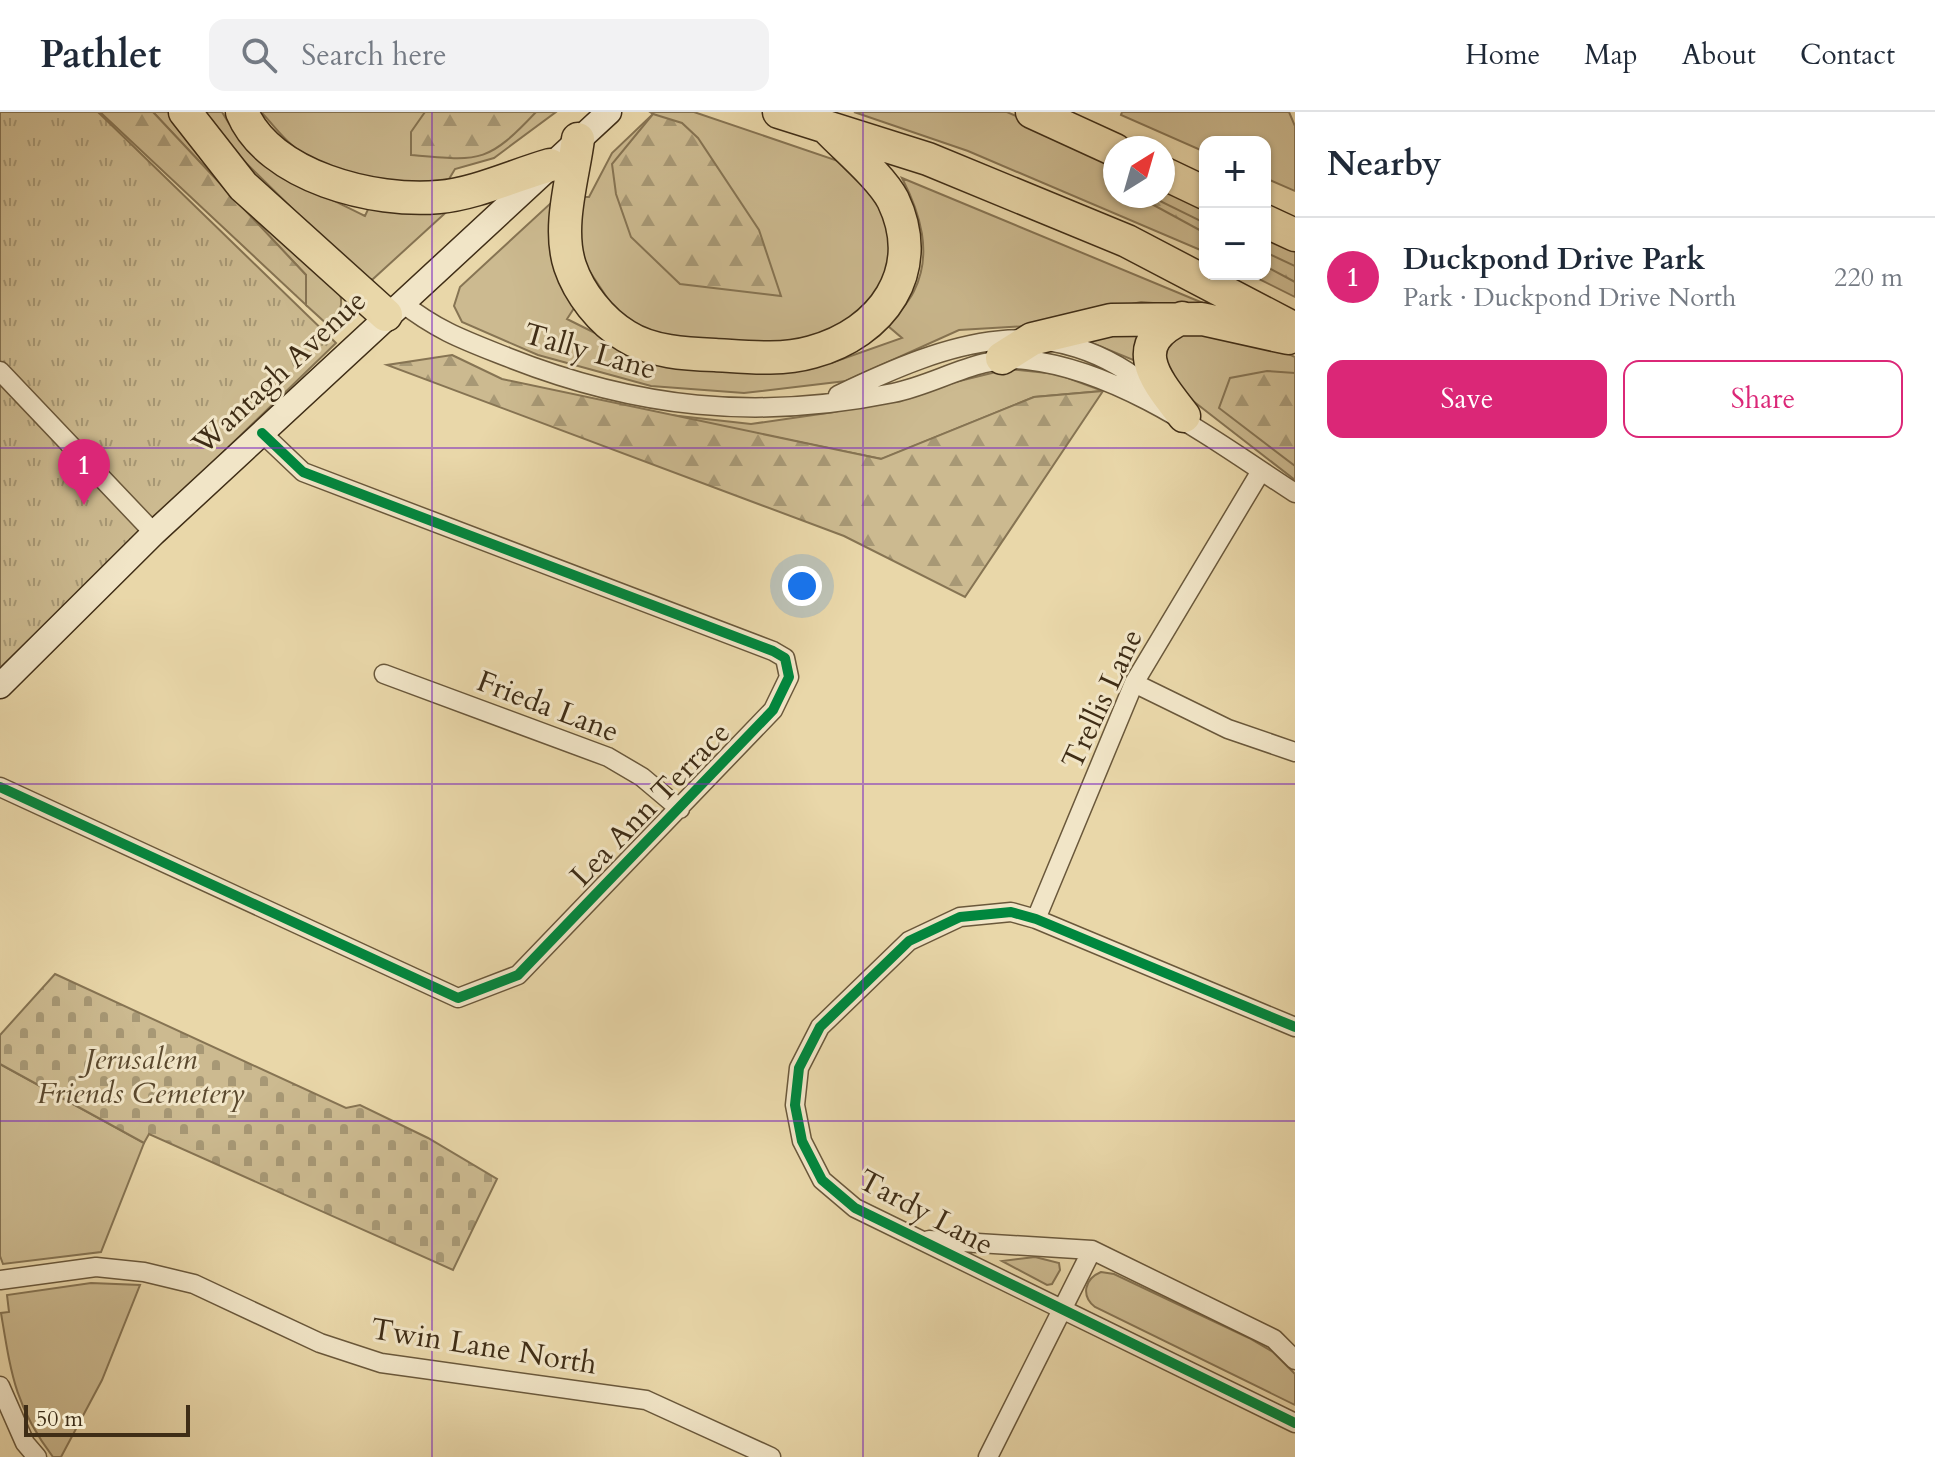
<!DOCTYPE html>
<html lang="en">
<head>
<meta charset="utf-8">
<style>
  body { margin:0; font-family:Cardo,serif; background:#f2f2f3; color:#1f2937 }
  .controls { position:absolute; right:24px; top:24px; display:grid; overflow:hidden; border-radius:16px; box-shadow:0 2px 6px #0004 }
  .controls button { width:72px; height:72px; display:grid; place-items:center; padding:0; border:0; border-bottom:2px solid #e0e1e3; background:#fff; color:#1f2937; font:40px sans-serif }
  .compass { position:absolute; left:1103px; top:24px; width:72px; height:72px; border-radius:50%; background:#fff; box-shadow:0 2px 6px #0004; rotate:37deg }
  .scale { position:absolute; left:24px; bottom:20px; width:166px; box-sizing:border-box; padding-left:8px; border:4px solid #3f2d16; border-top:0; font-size:22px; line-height:28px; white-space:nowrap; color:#3f2d16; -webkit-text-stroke:6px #f1e5c7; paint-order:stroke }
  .you { position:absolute; left:802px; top:474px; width:28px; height:28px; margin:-20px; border:6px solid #fff; border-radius:50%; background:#1a73e8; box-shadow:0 0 0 12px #1a73e833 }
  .badge { display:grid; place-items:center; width:52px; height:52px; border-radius:50%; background:#db2777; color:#fff; font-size:26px; font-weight:700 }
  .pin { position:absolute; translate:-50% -66px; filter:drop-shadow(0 2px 4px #0008) }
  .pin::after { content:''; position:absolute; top:42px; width:28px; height:24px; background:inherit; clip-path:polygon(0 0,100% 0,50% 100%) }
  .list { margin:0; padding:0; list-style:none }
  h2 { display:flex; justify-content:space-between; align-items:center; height:104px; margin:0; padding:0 32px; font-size:34px }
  h2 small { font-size:26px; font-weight:400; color:#747a83 }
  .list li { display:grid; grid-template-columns:52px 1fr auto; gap:24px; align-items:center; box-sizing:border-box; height:120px; padding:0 32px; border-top:2px solid #e0e1e3 }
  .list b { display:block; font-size:30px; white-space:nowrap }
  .list p { margin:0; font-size:26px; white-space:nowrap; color:#747a83 }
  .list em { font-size:26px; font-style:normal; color:#747a83 }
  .actions { display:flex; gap:16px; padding:24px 32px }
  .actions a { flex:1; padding:18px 0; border:2px solid #db2777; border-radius:16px; text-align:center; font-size:28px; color:#db2777 }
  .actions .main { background:#db2777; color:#fff }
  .icon { flex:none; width:44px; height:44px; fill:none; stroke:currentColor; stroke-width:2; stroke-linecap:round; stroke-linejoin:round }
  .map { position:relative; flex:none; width:1295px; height:1345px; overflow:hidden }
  header { display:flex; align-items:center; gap:48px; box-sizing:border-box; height:112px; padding:0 40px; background:#fff; border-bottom:2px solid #e0e1e3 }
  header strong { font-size:38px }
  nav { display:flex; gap:44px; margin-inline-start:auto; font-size:28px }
  .search { width:560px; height:72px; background:#f2f2f3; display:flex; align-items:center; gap:20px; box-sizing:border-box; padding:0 28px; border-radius:16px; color:#747a83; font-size:30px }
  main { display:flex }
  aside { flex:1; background:#fff }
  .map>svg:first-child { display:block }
</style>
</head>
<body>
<header>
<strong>Pathlet</strong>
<div class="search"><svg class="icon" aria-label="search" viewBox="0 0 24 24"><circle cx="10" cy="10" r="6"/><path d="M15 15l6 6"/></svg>Search here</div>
<nav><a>Home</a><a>Map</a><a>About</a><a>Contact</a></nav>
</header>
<main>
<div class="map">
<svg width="1295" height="1345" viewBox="0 0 1295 1345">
  <defs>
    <pattern id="forest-firs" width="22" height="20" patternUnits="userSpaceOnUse" patternTransform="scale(2)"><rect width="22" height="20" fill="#ccba90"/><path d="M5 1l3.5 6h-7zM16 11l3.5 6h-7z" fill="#a79875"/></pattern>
    <pattern id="cemetery-stones" width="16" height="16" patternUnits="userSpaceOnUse" patternTransform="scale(2)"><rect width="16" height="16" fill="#ccba90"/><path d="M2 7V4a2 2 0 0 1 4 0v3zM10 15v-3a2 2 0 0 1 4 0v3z" fill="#a79875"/></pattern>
    <pattern id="park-tufts" width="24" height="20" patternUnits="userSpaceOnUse" patternTransform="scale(2)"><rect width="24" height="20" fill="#ccba90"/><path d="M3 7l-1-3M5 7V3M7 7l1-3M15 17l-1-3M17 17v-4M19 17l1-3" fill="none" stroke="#a79875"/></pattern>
  </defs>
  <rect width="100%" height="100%" fill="#e9d7a9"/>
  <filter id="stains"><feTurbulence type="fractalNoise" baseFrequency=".0025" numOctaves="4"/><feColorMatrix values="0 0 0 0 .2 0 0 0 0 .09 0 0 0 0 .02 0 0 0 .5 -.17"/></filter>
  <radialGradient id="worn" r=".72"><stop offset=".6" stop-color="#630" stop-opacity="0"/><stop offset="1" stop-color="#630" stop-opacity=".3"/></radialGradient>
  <path fill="#ccba90" stroke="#867453" stroke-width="2" d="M 153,0 L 172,0 L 338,176 C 345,193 340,200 329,214 L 306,193 L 306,163 Z
    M 205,0 L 222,0 C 252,55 312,77 365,104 L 370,93 L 453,94 L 373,167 L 365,168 L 244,49 Z
    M 261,0 L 556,0 L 494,46 L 455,57 L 449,67 C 397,75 346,67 300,39 C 286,31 273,12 261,0 Z
    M 650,0 L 694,0 L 847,52 L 893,107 L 891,162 L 862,206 L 827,227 L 751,233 L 651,223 L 618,202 L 586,154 L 578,120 L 581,85 L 589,85 L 612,41 L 653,2 Z
    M 854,0 L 1007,0 L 1115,48 L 1115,84 L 1163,84 L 1163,70 L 1205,89 L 1205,140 L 968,39 Z
    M 1122,0 L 1289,0 L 1295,14 L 1295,79 L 1265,66 L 1265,30 L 1205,30 L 1205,40 L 1121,3 Z
    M 902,66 L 1215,196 L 1141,190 L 1027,214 L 959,218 L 846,269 L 744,281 L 651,274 L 538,243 L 462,210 L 454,194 L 460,175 L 552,90 L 578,190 L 567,207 L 641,244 L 737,259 L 831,251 L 902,226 L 888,214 C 896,203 908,192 914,179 C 933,141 920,101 902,66 Z
    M 1265,117 L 1295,131 L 1295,185 L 1249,162 L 1265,162 Z
    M 1148,214 L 1138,250 L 1082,227 Z
    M 1175,216 L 1274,235 L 1295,245 L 1295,368 L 1166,268 L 1160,231 Z
    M 1008,257 L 1057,262 L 1103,279 L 1034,285 L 882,347 L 661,302 L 751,312 L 834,300 Z
    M 0,952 L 144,1031 L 101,1140 L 3,1152 L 0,1144 Z
    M 1035,1145 L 1059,1151 L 1060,1158 L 1052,1172 L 1047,1173 L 1002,1149 Z
    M 1101,1160 L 1114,1162 L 1249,1226 L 1273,1240 L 1295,1262 L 1295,1293 L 1095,1195 C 1081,1184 1084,1167 1101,1160 Z
    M 91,1171 L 140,1173 L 102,1268 L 61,1345 L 53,1345 C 15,1295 11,1261 1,1201 L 9,1200 L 7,1183 Z"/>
  <path fill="url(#forest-firs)" stroke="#867453" stroke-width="2" d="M 100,0 L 153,0 L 306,163 L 306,193 Z
    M 425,0 L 536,0 C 487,52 480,49 411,43 L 411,20 Z
    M 653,2 L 682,11 L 698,26 L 759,118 L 781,184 L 680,172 L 631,125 L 616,82 L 612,52 Z
    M 1137,84 L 1150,84 L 1205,111 L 1205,121 Z
    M 1265,140 L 1295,154 L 1295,170 L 1265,154 Z
    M 452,243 L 502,267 L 881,347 L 1034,285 L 1103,279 L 965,485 L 844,424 L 387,253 Z
    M 1267,259 L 1295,261 L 1295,354 L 1219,296 L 1230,266 Z"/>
  <path fill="url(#cemetery-stones)" stroke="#867453" stroke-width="2" d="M 55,862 L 346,996 L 360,993 L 428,1026 L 497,1067 L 453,1158 L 149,1022 L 144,1031 L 0,952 L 0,923 Z"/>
  <path fill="url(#park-tufts)" stroke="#867453" stroke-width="2" d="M 0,0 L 98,0 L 336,231 L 0,556 Z"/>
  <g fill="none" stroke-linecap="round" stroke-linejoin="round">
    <defs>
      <path id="minor" d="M 401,190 C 438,219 464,228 507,245 C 636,296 756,309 893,281 C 938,272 980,242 1027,248 C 1123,259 1215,329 1295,381
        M 0,259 L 154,421
        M 838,283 C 949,230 1050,191 1156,281
        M 384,562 L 608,645 L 642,665 L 680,697
        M 1134,571 L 1228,617 L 1295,640
        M 0,675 L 458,886 L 518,863 L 773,598 L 789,565 L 785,546 L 773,539 L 303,360 L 262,321
        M 1036,807 L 1134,571 L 1261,359
        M 1295,915 L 1036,807 L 1011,800 L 960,805 L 909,829 L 820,915 L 799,956 L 795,993 L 802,1029 L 822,1068 L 855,1096 L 1295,1311
        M 929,1128 L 1092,1138 L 1274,1227 L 1295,1248
        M 0,1168 L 96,1155 L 144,1160 L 194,1172 L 320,1231 L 381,1251 L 646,1288 L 771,1345
        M 0,1274 L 25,1331 L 37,1345
        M 988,1345 L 1092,1138"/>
      <path id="secondary" d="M 0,574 L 154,421 L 609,0"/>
      <path id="motorway" d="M 185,0 L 243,74 L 386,203
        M 242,0 C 269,65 375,91 439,85 C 475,82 515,63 550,53
        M 779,0 L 928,47 L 1127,129 L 1295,217
        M 1032,0 L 1115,38
        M 578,27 C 573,66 557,115 570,154 C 579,181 601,209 626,224 C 651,240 686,242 715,243 C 747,245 781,249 812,240 C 882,221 927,159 893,88 C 881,65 846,36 827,16
        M 1163,61 L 1205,81
        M 1265,109 L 1295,123
        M 1182,206 C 1124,233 1157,269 1184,304
        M 1002,246 L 1032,227 L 1111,208 L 1202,207 L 1288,226"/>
    </defs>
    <use href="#minor" stroke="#6a583b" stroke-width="21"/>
    <use href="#secondary" stroke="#3f2d16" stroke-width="27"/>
    <use href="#motorway" stroke="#3f2d16" stroke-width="35"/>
    <use href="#minor" stroke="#f1e5c7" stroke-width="18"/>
    <use href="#secondary" stroke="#f1e5c7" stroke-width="24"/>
    <use href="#motorway" stroke="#e9d7a9" stroke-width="32"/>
    <defs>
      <path id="cycleway" d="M 0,675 L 458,886 L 518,863 L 773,598 L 789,565 L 785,546 L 773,539 L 303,360 L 262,321
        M 1295,915 L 1036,807 L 1011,800 L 960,805 L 909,829 L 820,915 L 799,956 L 795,993 L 802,1029 L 822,1068 L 855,1096 L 1295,1311"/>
    </defs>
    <use href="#cycleway" stroke="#f1e5c7" stroke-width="15"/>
    <use href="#cycleway" stroke="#00873e" stroke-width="10"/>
  </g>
  <path fill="none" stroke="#7b2cbf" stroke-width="2" stroke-opacity="0.55" d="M 432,0 L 432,1345M 863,0 L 863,1345M 0,336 L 1295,336M 0,672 L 1295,672M 0,1009 L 1295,1009"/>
  <g text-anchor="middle" stroke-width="6" stroke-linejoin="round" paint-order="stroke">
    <g font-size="30" fill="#3f2d16" stroke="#f1e5c7">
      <text transform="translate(590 239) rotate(16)" y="10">Tally Lane</text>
      <text transform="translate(279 260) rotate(-43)" y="10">Wantagh Avenue</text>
      <text transform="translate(1102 587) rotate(-65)" y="10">Trellis Lane</text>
      <text transform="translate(548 594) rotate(21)" y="10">Frieda Lane</text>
      <text transform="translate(650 692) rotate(-46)" y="10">Lea Ann Terrace</text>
      <text transform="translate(926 1100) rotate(28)" y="10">Tardy Lane</text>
      <text transform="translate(484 1234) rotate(9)" y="10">Twin Lane North</text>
    </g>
    <g font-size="30" font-style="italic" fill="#5b492e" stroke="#f1e5c7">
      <text x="141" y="957">Jerusalem<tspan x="141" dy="34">Friends Cemetery</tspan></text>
    </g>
  </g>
  <rect width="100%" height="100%" filter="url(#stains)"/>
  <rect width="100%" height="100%" fill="url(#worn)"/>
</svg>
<div class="controls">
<button>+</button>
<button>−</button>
</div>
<svg class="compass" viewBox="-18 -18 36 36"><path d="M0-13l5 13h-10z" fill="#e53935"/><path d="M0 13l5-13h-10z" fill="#747a83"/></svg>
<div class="scale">50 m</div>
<div class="you"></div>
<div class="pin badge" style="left:84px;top:393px">1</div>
</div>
<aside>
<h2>Nearby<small></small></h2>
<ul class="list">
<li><span class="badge">1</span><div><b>Duckpond Drive Park</b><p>Park · Duckpond Drive North</p></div><em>220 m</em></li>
</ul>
<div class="actions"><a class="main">Save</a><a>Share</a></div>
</aside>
</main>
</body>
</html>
